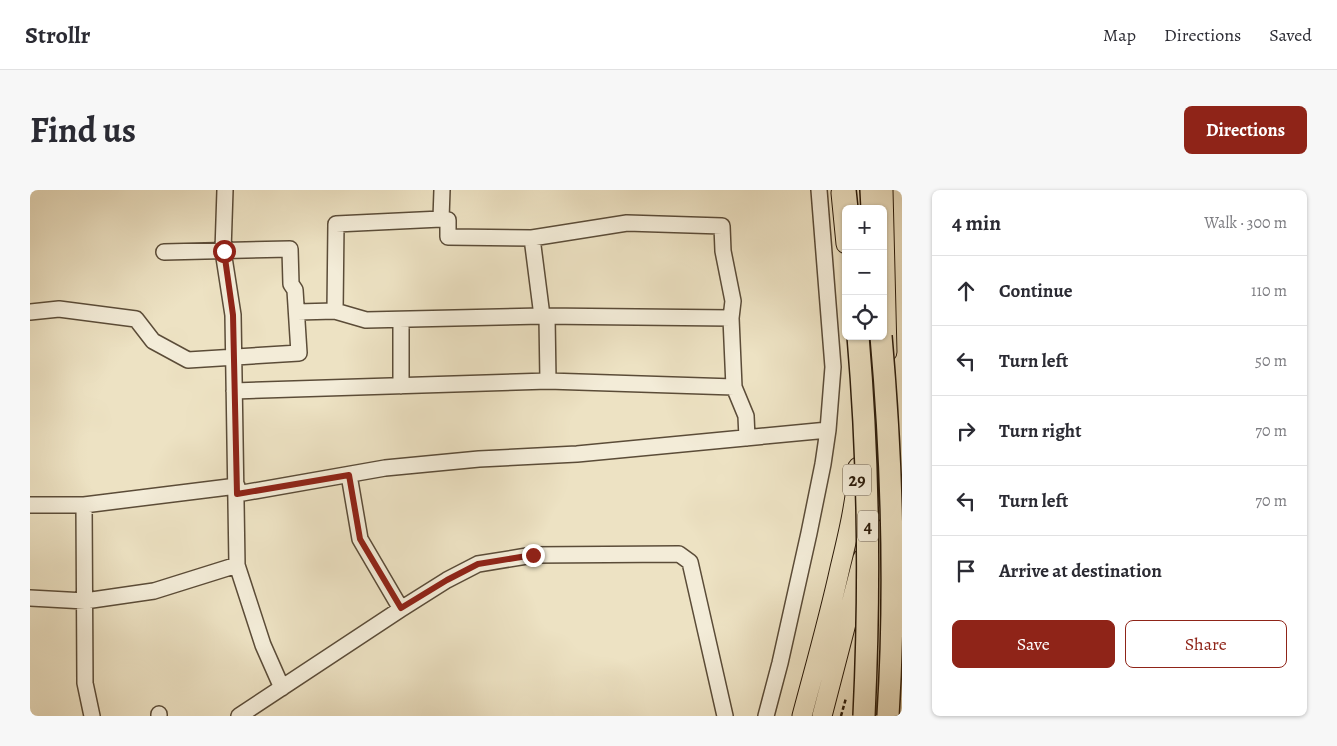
<!DOCTYPE html>
<html lang="en">
<head>
<meta charset="utf-8">
<style>
  body { margin:0; font-family:Alegreya,serif; background:#f7f7f7; color:#2b2b33 }
  .controls { position:absolute; right:15px; top:15px; display:grid; overflow:hidden; border-radius:8px; box-shadow:0 1px 4px #0004 }
  .controls button { width:45px; height:45px; display:grid; place-items:center; padding:0; border:0; border-bottom:1px solid #e1e1e2; background:#fff; color:#2b2b33; font:25px sans-serif }
  .stop { position:absolute; width:15px; height:15px; margin:-11px; border:4px solid #8f2418; border-radius:50%; background:#fff }
  .stop.end { background:#8f2418; border-color:#fff; box-shadow:0 1px 5px #0008 }
  .list { margin:0; padding:0; list-style:none }
  h2 { display:flex; justify-content:space-between; align-items:center; height:65px; margin:0; padding:0 20px; font-size:21px }
  h2 small { font-size:16px; font-weight:400; color:#7c7c81 }
  .list li { display:grid; grid-template-columns:32px 1fr auto; gap:15px; align-items:center; box-sizing:border-box; height:70px; padding:0 20px; border-top:1px solid #e1e1e2 }
  .list b { display:block; font-size:19px; white-space:nowrap }
  .list em { font-size:16px; font-style:normal; color:#7c7c81 }
  .actions { display:flex; gap:10px; padding:15px 20px }
  .actions a { flex:1; padding:11px 0; border:1px solid #8f2418; border-radius:8px; text-align:center; font-size:18px; color:#8f2418 }
  .actions .main { background:#8f2418; color:#fff }
  .icon { flex:none; width:28px; height:28px; fill:none; stroke:currentColor; stroke-width:2; stroke-linecap:round; stroke-linejoin:round }
  .map { position:relative; flex:none; width:872px; height:526px; overflow:hidden; border-radius:8px }
  header { display:flex; align-items:center; gap:30px; box-sizing:border-box; height:70px; padding:0 25px; background:#fff; border-bottom:1px solid #e1e1e2 }
  header strong { font-size:24px }
  nav { display:flex; gap:28px; margin-inline-start:auto; font-size:18px }
  .intro { display:flex; align-items:center; justify-content:space-between; box-sizing:border-box; height:120px; padding:0 30px }
  h1 { margin:0; font-size:35px }
  .button { padding:12px 22px; border-radius:8px; background:#8f2418; color:#fff; font-size:18px; font-weight:700 }
  main { display:flex; gap:30px; padding:0 30px }
  aside { flex:1; background:#fff; border-radius:8px; box-shadow:0 1px 4px #0004 }
  .map>svg:first-child { display:block }
</style>
</head>
<body>
<header>
<strong>Strollr</strong>
<nav><a>Map</a><a>Directions</a><a>Saved</a></nav>
</header>
<div class="intro"><h1>Find us</h1><a class="button">Directions</a></div>
<main>
<div class="map">
<svg width="872" height="526" viewBox="0 0 872 526">
  <rect width="100%" height="100%" fill="#ede2c3"/>
  <filter id="stains"><feTurbulence type="fractalNoise" baseFrequency=".004" numOctaves="4"/><feColorMatrix values="0 0 0 0 .2 0 0 0 0 .09 0 0 0 0 .02 0 0 0 .5 -.17"/></filter>
  <radialGradient id="worn" r=".72"><stop offset=".6" stop-color="#630" stop-opacity="0"/><stop offset="1" stop-color="#630" stop-opacity=".3"/></radialGradient>
  <g fill="none" stroke-linecap="round" stroke-linejoin="round">
    <defs>
      <path id="minor" d="M 195,0 L 193,61 L 203,125 L 207,375
        M 412,0 L 411,29 L 418,30 L 418,47 L 502,48 L 597,33 L 692,36 L 693,61 L 703,111 L 701,128 L 704,197 L 716,226 L 717,248
        M 411,29 L 306,34 L 305,121 L 336,130 L 512,126 L 701,128
        M 502,48 L 512,126
        M 0,122 L 29,119 L 106,129 L 123,151 L 158,170 L 269,163 L 265,100 L 261,94 L 260,59 L 134,62
        M 267,122 L 305,121
        M 517,127 L 518,191
        M 371,196 L 371,130
        M 204,201 L 518,191 L 704,197
        M 319,285 L 330,349 L 371,419
        M 207,304 L 355,278 L 449,269 L 547,264 L 798,240
        M 0,315 L 54,315 L 207,296
        M 54,315 L 55,493 L 62,526
        M 0,408 L 55,411 L 124,401 L 207,375 L 233,455 L 252,498
        M 129,526 L 129,524
        M 209,526 L 371,419 L 417,390 L 448,374 L 503,365 L 649,364 L 660,372 L 695,526
        M 736,526 L 750,473 L 779,343 L 793,274 L 798,240 L 803,177 L 789,0"/>
      <path id="major" d="M 853,0 L 857,162
        M 811,3 L 816,54
        M 842,324 L 853,259
        M 772,526 C 785,477 799,428 810,378 C 818,345 826,312 828,277
        M 792,526 L 833,368"/>
      <path id="highway" d="M 815,0 L 817,19
        M 841,0 L 842,19"/>
    </defs>
    <use href="#minor" stroke="#5b4c38" stroke-width="18"/>
    <use href="#major" stroke="#2a1a09" stroke-width="21"/>
    <use href="#highway" stroke="#2a1a09" stroke-width="24"/>
    <path stroke="#2a1a09" stroke-width="2.5" stroke-dasharray="4 2.5" stroke-linecap="butt" d="M 811,526 L 816,508"/>
    <use href="#minor" stroke="#f3ecd8" stroke-width="15"/>
    <use href="#major" stroke="#ede2c3" stroke-width="19"/>
    <use href="#highway" stroke="#ede2c3" stroke-width="21"/>
    <defs>
      <path id="highway-bridge" d="M 828,146 C 839,273 840,399 834,526
        M 851,146 C 862,272 866,400 858,526"/>
    </defs>
    <use href="#highway-bridge" stroke="#2a1a09" stroke-width="24" stroke-linecap="butt"/>
    <use href="#highway-bridge" stroke="#ede2c3" stroke-width="21"/>
  </g>
  <g fill="none" stroke-linecap="round" stroke-linejoin="round">
    <path stroke="#8f2418" stroke-width="6" d="M 194,61 L 203,125 L 207,304 L 319,285 L 330,349 L 371,418 L 417,390 L 448,374 L 503,365"/>
  </g>
  <g text-anchor="middle" stroke-width="4" stroke-linejoin="round" paint-order="stroke">
    <g fill="#f3ecd8" stroke="#665947" stroke-width="1">
      <rect x="813" y="274.5" width="28" height="31" rx="4"/>
      <rect x="828" y="320.5" width="20" height="31" rx="4"/>
    </g>
    <g font-size="18" font-weight="bold" fill="#2a1a09">
      <text x="827" y="296">29</text>
      <text x="838" y="342">4</text>
    </g>
  </g>
  <rect width="100%" height="100%" filter="url(#stains)"/>
  <rect width="100%" height="100%" fill="url(#worn)"/>
</svg>
<div class="controls">
<button>+</button>
<button>−</button>
<button><svg class="icon" aria-label="locate" viewBox="0 0 24 24"><circle cx="12" cy="12" r="6"/><path d="M12 2v4M12 18v4M2 12h4M18 12h4"/></svg></button>
</div>
<div class="stop" style="left:194px;top:61px"></div>
<div class="stop end" style="left:503px;top:365px"></div>
</div>
<aside>
<h2>4 min<small>Walk · 300 m</small></h2>
<ul class="list">
<li><svg class="icon" aria-label="ahead" viewBox="0 0 24 24"><path d="M12 20V5M6 11l6-6 6 6"/></svg><div><b>Continue</b></div><em>110 m</em></li>
<li><svg class="icon" aria-label="left" viewBox="0 0 24 24"><path d="M17 20v-9H6M10 6l-5 5 5 5"/></svg><div><b>Turn left</b></div><em>50 m</em></li>
<li><svg class="icon" aria-label="right" viewBox="0 0 24 24"><path d="M7 20v-9h11M14 6l5 5-5 5"/></svg><div><b>Turn right</b></div><em>70 m</em></li>
<li><svg class="icon" aria-label="left" viewBox="0 0 24 24"><path d="M17 20v-9H6M10 6l-5 5 5 5"/></svg><div><b>Turn left</b></div><em>70 m</em></li>
<li><svg class="icon" aria-label="arrive" viewBox="0 0 24 24"><path d="M6 21V4h12l-3 4 3 4H6"/></svg><div><b>Arrive at destination</b></div></li>
</ul>
<div class="actions"><a class="main">Save</a><a>Share</a></div>
</aside>
</main>
</body>
</html>
